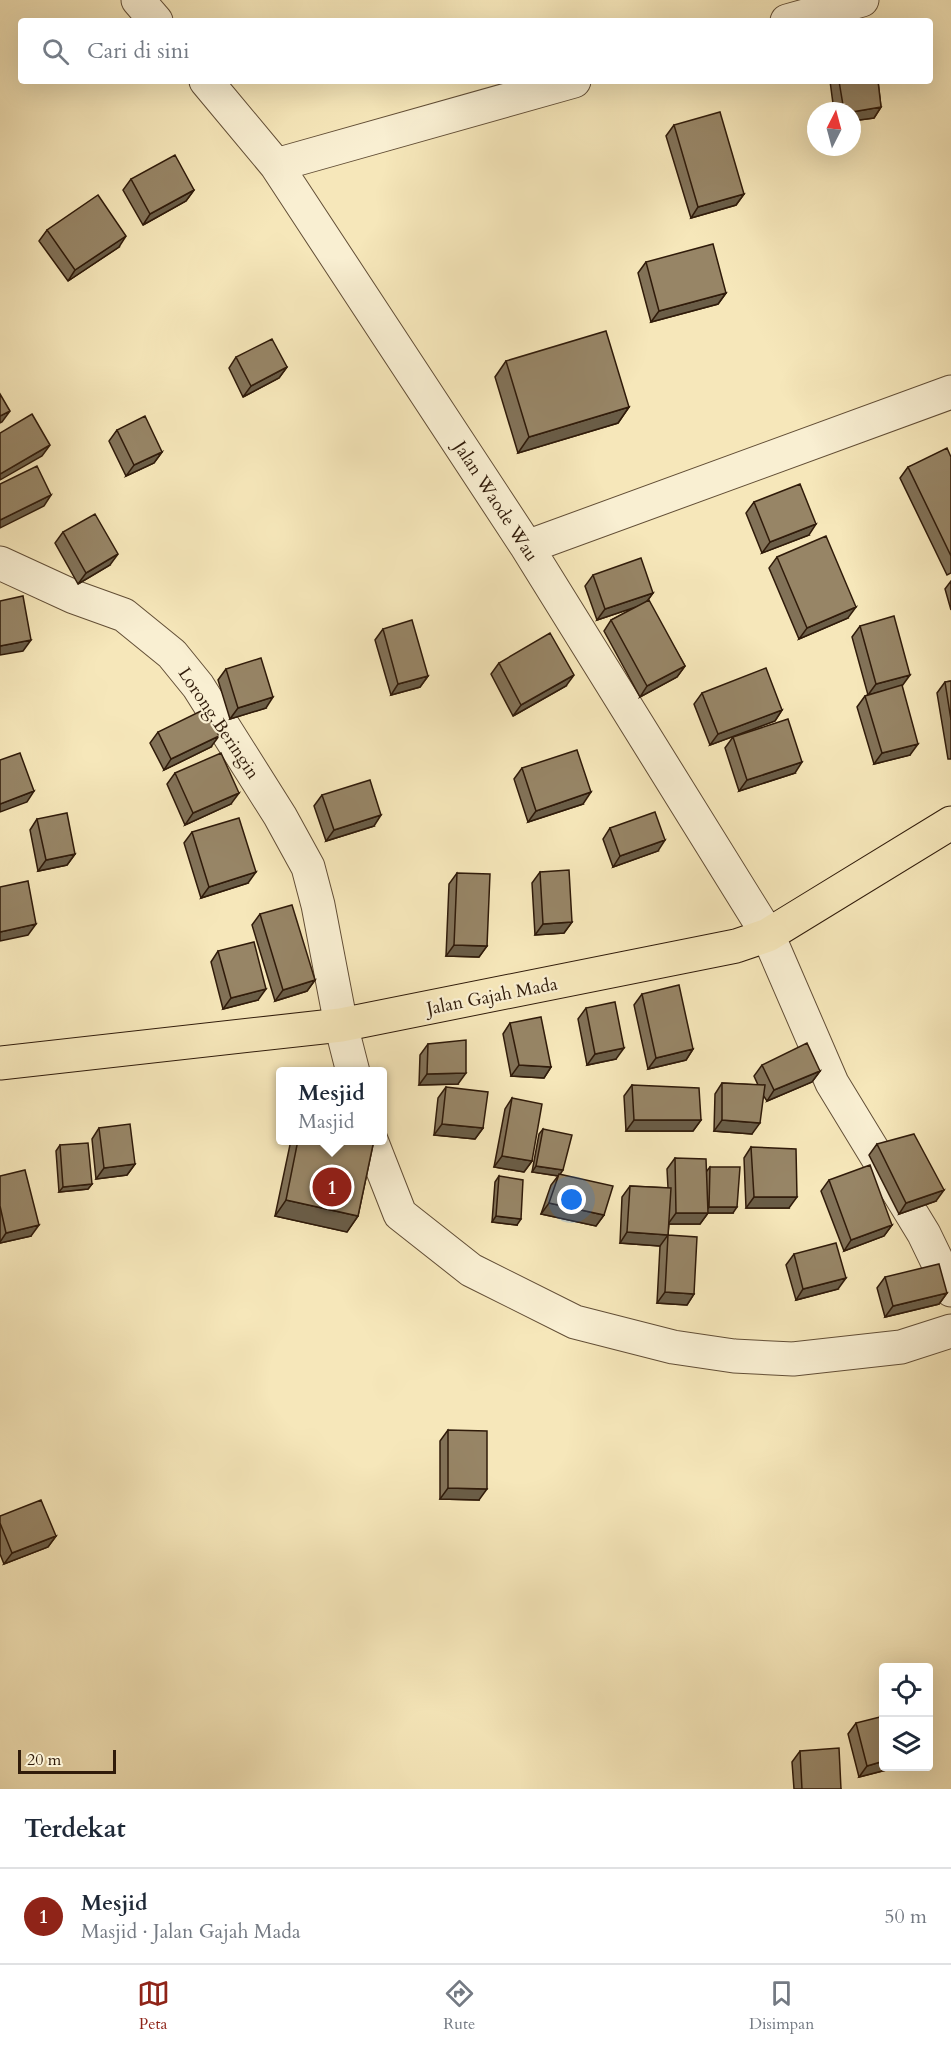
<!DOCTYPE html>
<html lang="id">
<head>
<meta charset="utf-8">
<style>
  body { margin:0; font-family:Cardo,serif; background:#f6f6f7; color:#1f2937 }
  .controls { position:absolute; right:18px; bottom:18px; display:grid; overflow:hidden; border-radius:6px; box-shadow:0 6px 24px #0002 }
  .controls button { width:54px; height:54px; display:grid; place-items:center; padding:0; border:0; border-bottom:2px solid #e0e1e3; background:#fff; color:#1f2937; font:30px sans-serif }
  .compass { position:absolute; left:807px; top:102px; width:54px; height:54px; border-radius:50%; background:#fff; box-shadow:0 6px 24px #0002; rotate:6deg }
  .scale { position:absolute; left:18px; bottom:15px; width:98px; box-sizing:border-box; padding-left:6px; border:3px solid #301b0a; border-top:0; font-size:16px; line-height:21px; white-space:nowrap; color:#301b0a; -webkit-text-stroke:4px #f9efd2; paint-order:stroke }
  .you { position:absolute; left:572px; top:1200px; width:21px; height:21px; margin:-15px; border:4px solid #fff; border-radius:50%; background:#1a73e8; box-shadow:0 0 0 9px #1a73e833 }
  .badge { display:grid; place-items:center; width:39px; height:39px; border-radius:50%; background:#8f2418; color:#fff; font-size:20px; font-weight:700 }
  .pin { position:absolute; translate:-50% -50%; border:3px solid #fff; box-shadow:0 2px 6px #0006 }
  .popup { position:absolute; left:276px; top:1067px; width:111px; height:78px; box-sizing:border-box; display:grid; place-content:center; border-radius:6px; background:#fff; filter:drop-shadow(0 2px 4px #0005); font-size:20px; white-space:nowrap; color:#747a83 }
  .popup b { font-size:22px; color:#1f2937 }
  .popup::after { content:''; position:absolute; left:50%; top:100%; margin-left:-12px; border:12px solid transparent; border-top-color:#fff }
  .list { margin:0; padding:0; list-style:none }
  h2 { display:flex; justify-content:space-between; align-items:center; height:78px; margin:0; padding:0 24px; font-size:26px }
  h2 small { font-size:20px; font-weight:400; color:#747a83 }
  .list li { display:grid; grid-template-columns:39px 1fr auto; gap:18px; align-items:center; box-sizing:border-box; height:96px; padding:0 24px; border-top:2px solid #e0e1e3 }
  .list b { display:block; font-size:22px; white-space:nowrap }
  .list p { margin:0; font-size:20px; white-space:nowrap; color:#747a83 }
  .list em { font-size:20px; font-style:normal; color:#747a83 }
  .icon { flex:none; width:33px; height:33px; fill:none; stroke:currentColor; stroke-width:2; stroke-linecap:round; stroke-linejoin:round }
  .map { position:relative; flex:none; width:951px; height:1789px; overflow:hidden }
  .search { position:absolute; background:#fff; box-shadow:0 6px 24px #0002; left:18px; right:18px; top:18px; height:66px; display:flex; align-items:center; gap:15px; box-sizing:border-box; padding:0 21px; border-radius:6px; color:#747a83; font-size:22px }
  .sheet { height:174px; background:#fff }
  nav { display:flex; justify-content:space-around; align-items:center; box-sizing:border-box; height:84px; border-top:2px solid #e0e1e3; background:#fff; font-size:16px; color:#747a83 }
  nav a { display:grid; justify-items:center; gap:3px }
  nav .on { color:#8f2418 }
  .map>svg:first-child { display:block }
</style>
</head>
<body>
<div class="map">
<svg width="951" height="1789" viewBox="0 0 951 1789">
  <rect width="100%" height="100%" fill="#f6e7ba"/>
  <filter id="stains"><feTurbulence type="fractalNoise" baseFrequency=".00333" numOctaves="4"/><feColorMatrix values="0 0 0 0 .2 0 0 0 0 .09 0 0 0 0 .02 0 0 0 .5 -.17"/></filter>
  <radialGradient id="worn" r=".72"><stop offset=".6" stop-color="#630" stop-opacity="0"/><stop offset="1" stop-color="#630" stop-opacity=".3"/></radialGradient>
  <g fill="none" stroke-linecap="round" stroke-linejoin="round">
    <defs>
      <path id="minor" d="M 138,0 L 156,21
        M 787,21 L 862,0
        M 206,81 L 276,165 L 527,547 L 768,935 L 832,1083 L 924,1234 L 951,1290
        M 276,165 L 574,81
        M 527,547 L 951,392
        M 0,563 L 74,597 L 124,615 L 172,654 L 198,686 L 280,816 L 308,867 L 318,905 L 341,1025 L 353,1072
        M 371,1140 L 400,1214 L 471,1270 L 575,1322 L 673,1347 L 734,1356 L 793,1359 L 901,1347 L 951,1331"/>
      <path id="highway" d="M 0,1063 L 341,1025 L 736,946 L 768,935 L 951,823"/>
    </defs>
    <use href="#minor" stroke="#624e36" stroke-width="35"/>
    <use href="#highway" stroke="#301b0a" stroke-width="35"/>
    <use href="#minor" stroke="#f9efd2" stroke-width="33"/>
    <use href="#highway" stroke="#f6e7ba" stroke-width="33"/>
  </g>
  <path fill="#827258" stroke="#301b0a" stroke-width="1.5" d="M 830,81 L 878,81 L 881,107 L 874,118 L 852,121 L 852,111 L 834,111 Z
    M 674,125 L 744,194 L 736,205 L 691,218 L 666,136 Z
    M 131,179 L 194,190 L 186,201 L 143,225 L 123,190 Z
    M 47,230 L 119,247 L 68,281 L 39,241 Z
    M 646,262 L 726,293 L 718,304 L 651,322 L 638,273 Z
    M 236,357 L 287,367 L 279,378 L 243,397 L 229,368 Z
    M 506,361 L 629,407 L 618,423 L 518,453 L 495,377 Z
    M 117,430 L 162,452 L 154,463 L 126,476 L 109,441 Z
    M 951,457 L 951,573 L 947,575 L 900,478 L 908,467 Z
    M 754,502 L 809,535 L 762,553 L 746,513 Z
    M 63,532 L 110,565 L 78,584 L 55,543 Z
    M 777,557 L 848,618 L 799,639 L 769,568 Z
    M 593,575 L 653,593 L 647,601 L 685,666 L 677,677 L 640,697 L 604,631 L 611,620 L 638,606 L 597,620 L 585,586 Z
    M 951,581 L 951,610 L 945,589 Z
    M 860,626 L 902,686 L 910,755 L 874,764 L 857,707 L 865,696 L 868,695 L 852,637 Z
    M 383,629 L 428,676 L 420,687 L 391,695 L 375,640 Z
    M 499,663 L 566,686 L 513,716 L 491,674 Z
    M 226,669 L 266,708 L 230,719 L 218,680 Z
    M 951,681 L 951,759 L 948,759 L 937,693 L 945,682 Z
    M 702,693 L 782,710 L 775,721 L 710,745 L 694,704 Z
    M 158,732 L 211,747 L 164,770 L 150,743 Z
    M 733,737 L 795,773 L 739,791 L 725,748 Z
    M 522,768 L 583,804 L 528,822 L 514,779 Z
    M 175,773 L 231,804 L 185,825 L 167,784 Z
    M 322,795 L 374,826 L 326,841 L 314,806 Z
    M 37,819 L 75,854 L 67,865 L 38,871 L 30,830 Z
    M 610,828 L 658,851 L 613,867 L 603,839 Z
    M 192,832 L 248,883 L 201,898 L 184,843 Z
    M 540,872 L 572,922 L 564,933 L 535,935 L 532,883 Z
    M 457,873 L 487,946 L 479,957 L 446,956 L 449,884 Z
    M 260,914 L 315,980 L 307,991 L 275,1001 L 252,925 Z
    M 218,951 L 258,1000 L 223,1009 L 211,962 Z
    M 642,994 L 693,1049 L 686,1060 L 648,1069 L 634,1005 Z
    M 586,1008 L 616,1059 L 587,1065 L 578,1019 Z
    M 510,1023 L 551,1067 L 544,1078 L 511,1076 L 503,1034 Z
    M 428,1044 L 458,1084 L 419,1085 L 420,1055 Z
    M 762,1065 L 820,1071 L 812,1082 L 767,1101 L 763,1095 L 752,1134 L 714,1131 L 715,1094 L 722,1083 L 758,1085 L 754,1076 Z
    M 632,1085 L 701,1120 L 693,1131 L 626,1131 L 624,1096 Z
    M 446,1087 L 483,1128 L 475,1139 L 434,1135 L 438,1098 Z
    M 512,1098 L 532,1161 L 524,1172 L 494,1167 L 505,1109 Z
    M 99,1128 L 135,1164 L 127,1175 L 96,1179 L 92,1139 Z
    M 543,1129 L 560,1175 L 604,1215 L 596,1226 L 541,1214 L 551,1185 L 558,1176 L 532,1172 L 539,1134 Z
    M 291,1140 L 374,1140 L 358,1216 L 347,1232 L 275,1216 Z
    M 877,1144 L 936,1201 L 899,1214 L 869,1155 Z
    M 60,1145 L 92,1184 L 88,1189 L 59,1192 L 56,1151 Z
    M 751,1147 L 789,1208 L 746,1208 L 744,1158 Z
    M 675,1158 L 706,1172 L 710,1167 L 733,1213 L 708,1213 L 700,1224 L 669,1224 L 668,1235 L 694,1294 L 687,1305 L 657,1303 L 660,1246 L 620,1243 L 622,1197 L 630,1186 L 668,1188 L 667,1169 Z
    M 0,1176 L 31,1236 L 0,1243 Z
    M 499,1176 L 517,1225 L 492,1222 L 495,1182 Z
    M 829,1180 L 892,1225 L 884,1236 L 844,1251 L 821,1191 Z
    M 794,1254 L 838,1289 L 796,1300 L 786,1265 Z
    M 885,1277 L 947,1293 L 939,1304 L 885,1317 L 877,1288 Z
    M 448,1430 L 479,1500 L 440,1499 L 440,1441 Z
    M 0,1516 L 56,1536 L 48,1547 L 4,1564 L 0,1554 Z
    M 856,1723 L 884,1767 L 898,1767 L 859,1777 L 848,1734 Z
    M 800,1751 L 841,1789 L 794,1789 L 792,1762 Z"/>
  <path fill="#6a5d47" stroke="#301b0a" stroke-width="1.5" d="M 881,107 L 874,118 L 852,121 L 852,112 Z
    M 194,190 L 186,201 L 143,225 L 150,214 Z
    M 744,194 L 736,205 L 691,218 L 698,207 Z
    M 126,236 L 119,247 L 68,281 L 75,270 Z
    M 726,293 L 718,304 L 651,322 L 659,311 Z
    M 287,367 L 279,378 L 243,397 L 251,386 Z
    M 629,407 L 618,423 L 518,453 L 529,437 Z
    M 10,411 L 2,422 L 0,423 L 0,416 Z
    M 50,445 L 42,456 L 0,480 L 0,474 Z
    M 162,452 L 154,463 L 126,476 L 134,465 Z
    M 51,495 L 44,506 L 0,528 L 0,520 Z
    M 816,524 L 809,535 L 762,553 L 770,542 Z
    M 118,554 L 110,565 L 78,584 L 86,573 Z
    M 653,593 L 645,604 L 597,620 L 605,609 Z
    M 856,607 L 848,618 L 799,639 L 807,628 Z
    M 31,640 L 23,651 L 0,655 L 0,646 Z
    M 685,666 L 677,677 L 640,697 L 647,686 Z
    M 574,675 L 566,686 L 513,716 L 521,705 Z
    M 910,675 L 902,686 L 868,695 L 876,684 Z
    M 428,676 L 420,687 L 391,695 L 398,684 Z
    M 273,697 L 266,708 L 230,719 L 238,708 Z
    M 782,710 L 775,721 L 710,745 L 718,734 Z
    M 219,736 L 211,747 L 164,770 L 171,759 Z
    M 918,744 L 910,755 L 874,764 L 882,753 Z
    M 802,762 L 795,773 L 739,791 L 747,780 Z
    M 34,791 L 27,802 L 0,812 L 0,804 Z
    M 591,792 L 583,804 L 528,822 L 536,811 Z
    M 239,793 L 231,804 L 185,825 L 193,813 Z
    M 381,815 L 374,826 L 326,841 L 334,830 Z
    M 665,840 L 658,851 L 613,867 L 620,856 Z
    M 75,854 L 67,865 L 38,871 L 46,860 Z
    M 256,872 L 248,883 L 201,898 L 209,887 Z
    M 572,922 L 564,933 L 535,935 L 543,924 Z
    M 36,924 L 28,935 L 0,941 L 0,932 Z
    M 454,945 L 487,946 L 479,957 L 446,956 Z
    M 315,980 L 307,991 L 275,1001 L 283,990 Z
    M 266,989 L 258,1000 L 223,1009 L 231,998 Z
    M 624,1048 L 616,1059 L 587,1065 L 595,1054 Z
    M 693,1049 L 686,1060 L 648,1069 L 656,1058 Z
    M 519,1065 L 551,1067 L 544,1078 L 511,1076 Z
    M 820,1071 L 812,1082 L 767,1101 L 774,1090 Z
    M 466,1073 L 458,1084 L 419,1085 L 427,1074 Z
    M 634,1120 L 701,1120 L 693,1131 L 626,1131 Z
    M 722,1120 L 760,1123 L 752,1134 L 714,1131 Z
    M 442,1124 L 483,1128 L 475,1139 L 434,1135 Z
    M 502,1156 L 532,1161 L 524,1172 L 494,1167 Z
    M 135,1164 L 127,1175 L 96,1179 L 104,1168 Z
    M 536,1166 L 563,1170 L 559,1176 L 532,1172 Z
    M 92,1184 L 88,1189 L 59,1192 L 63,1187 Z
    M 944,1190 L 936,1201 L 899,1214 L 906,1203 Z
    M 754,1197 L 797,1197 L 789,1208 L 746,1208 Z
    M 286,1200 L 358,1216 L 347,1232 L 275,1216 Z
    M 549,1203 L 604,1215 L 596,1226 L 541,1214 Z
    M 709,1207 L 737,1207 L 733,1213 L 705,1213 Z
    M 676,1213 L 708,1213 L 700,1224 L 668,1224 Z
    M 496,1216 L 521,1219 L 517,1225 L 492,1222 Z
    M 39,1225 L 31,1236 L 0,1243 L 0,1242 L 6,1233 Z
    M 892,1225 L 884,1236 L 844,1251 L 851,1240 Z
    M 627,1232 L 668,1235 L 660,1246 L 620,1243 Z
    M 846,1278 L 838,1289 L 796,1300 L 803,1289 Z
    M 665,1292 L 694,1294 L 687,1305 L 657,1303 Z
    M 947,1293 L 939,1304 L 885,1317 L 893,1306 Z
    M 448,1488 L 487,1489 L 479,1500 L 440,1499 Z
    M 56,1536 L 48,1547 L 4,1564 L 12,1553 Z
    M 884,1761 L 884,1767 L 898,1767 L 859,1777 L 867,1766 Z"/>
  <path fill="#978566" stroke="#301b0a" stroke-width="1.5" d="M 839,81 L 878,81 L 881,107 L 852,112 L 844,111 Z
    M 720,112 L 744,194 L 698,207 L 674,125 Z
    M 175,155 L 194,190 L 150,214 L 131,179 Z
    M 98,195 L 126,236 L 75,270 L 47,230 Z
    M 713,244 L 726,293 L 659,311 L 646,262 Z
    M 606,331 L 629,407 L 529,437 L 506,361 Z
    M 272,339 L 287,367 L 251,386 L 236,357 Z
    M 0,394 L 10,411 L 0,416 Z
    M 32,414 L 50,445 L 0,474 L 0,433 Z
    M 145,416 L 162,452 L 134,465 L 117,430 Z
    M 947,448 L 951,457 L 951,556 L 908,467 Z
    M 37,466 L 51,495 L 0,520 L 0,484 Z
    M 800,484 L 816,524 L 770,542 L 754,502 Z
    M 95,514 L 118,554 L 86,573 L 63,532 Z
    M 826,536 L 856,607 L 807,628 L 777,557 Z
    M 641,558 L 653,593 L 605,609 L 593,575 Z
    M 23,596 L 31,640 L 0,646 L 0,601 Z
    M 649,600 L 685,666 L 647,686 L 611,620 Z
    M 894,616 L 910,675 L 876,684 L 860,626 Z
    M 412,620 L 428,676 L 398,684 L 383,629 Z
    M 550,633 L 574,675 L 521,705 L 499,663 Z
    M 261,658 L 273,697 L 238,708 L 226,669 Z
    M 766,668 L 782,710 L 718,734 L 702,693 Z
    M 951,681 L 951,720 L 945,682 Z
    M 902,685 L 918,744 L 882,753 L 865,696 Z
    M 205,709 L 219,736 L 171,759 L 158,732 Z
    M 788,719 L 802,762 L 747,780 L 733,737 Z
    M 577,750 L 591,792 L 536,811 L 522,768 Z
    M 20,753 L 34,791 L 0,804 L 0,760 Z
    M 221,753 L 239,793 L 193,813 L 175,773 Z
    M 370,780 L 381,815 L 334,830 L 322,795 Z
    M 655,812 L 665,840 L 620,856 L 610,828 Z
    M 67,813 L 75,854 L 46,860 L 37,819 Z
    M 239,818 L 256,872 L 209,887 L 192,832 Z
    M 569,870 L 572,922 L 543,924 L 540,872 Z
    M 457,873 L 490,874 L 487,946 L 454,945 Z
    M 28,881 L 36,924 L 0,932 L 0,887 Z
    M 292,905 L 315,980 L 283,990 L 260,914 Z
    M 254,942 L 266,989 L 231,998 L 218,951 Z
    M 679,985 L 693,1049 L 656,1058 L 642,994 Z
    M 615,1002 L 624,1048 L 595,1054 L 586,1008 Z
    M 541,1017 L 551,1067 L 519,1065 L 510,1023 Z
    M 466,1040 L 466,1073 L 427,1074 L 428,1044 Z
    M 807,1043 L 820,1071 L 774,1090 L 762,1065 Z
    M 722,1083 L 765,1085 L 760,1123 L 722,1120 Z
    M 632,1085 L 699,1088 L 701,1120 L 634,1120 Z
    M 446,1087 L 488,1092 L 483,1128 L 442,1124 Z
    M 512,1098 L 542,1104 L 532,1161 L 502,1156 Z
    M 130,1124 L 135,1164 L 104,1168 L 99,1128 Z
    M 543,1129 L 572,1135 L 563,1170 L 536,1166 Z
    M 914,1134 L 944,1190 L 906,1203 L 877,1144 Z
    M 298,1140 L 374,1140 L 358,1216 L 286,1200 Z
    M 88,1143 L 92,1184 L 63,1187 L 60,1145 Z
    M 751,1147 L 796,1149 L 797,1197 L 754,1197 Z
    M 675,1158 L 706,1159 L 708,1213 L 676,1213 Z
    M 870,1165 L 892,1225 L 851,1240 L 829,1180 Z
    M 710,1167 L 740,1167 L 737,1207 L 709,1207 Z
    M 25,1170 L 39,1225 L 6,1233 L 0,1206 L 0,1176 Z
    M 559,1174 L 613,1186 L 604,1215 L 549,1203 Z
    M 499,1176 L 523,1180 L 521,1219 L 496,1216 Z
    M 630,1186 L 671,1188 L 668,1235 L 627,1232 Z
    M 668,1235 L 697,1237 L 694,1294 L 665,1292 Z
    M 836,1243 L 846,1278 L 803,1289 L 794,1254 Z
    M 939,1264 L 947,1293 L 893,1306 L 885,1277 Z
    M 448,1430 L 487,1431 L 487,1489 L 448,1488 Z
    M 41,1500 L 56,1536 L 12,1553 L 0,1523 L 0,1516 Z
    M 884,1716 L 884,1761 L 867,1766 L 856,1723 Z
    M 839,1748 L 841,1789 L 802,1789 L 800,1751 Z"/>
  <g text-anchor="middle" stroke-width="4.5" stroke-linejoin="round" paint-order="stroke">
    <g font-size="18" fill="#301b0a" stroke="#f9efd2">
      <text transform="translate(496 501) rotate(57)" y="6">Jalan Waode Wau</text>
      <text transform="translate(219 723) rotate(56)" y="6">Lorong Beringin</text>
      <text transform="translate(492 996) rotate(-11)" y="6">Jalan Gajah Mada</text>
    </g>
  </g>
  <rect width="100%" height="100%" filter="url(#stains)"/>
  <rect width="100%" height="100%" fill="url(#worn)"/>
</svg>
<div class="controls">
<button><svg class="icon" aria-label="locate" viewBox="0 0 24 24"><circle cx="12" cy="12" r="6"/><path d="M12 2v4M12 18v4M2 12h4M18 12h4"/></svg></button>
<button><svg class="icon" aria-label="layers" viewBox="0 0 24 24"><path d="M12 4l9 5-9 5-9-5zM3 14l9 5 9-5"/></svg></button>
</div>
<svg class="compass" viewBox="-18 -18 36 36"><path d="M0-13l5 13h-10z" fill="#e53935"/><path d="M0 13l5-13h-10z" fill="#747a83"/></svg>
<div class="scale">20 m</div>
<div class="you"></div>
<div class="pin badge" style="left:332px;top:1187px">1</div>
<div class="popup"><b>Mesjid</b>Masjid</div>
<div class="search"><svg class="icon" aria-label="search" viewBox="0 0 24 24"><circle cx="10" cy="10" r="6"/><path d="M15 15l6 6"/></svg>Cari di sini</div>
</div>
<section class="sheet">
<h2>Terdekat<small></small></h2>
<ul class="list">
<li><span class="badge">1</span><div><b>Mesjid</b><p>Masjid · Jalan Gajah Mada</p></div><em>50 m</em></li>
</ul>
</section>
<nav>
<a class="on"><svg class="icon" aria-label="map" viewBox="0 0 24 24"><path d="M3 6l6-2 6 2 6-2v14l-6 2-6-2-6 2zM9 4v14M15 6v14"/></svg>Peta</a>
<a><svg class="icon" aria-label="directions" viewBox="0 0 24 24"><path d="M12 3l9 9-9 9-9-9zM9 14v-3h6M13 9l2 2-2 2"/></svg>Rute</a>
<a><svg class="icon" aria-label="saved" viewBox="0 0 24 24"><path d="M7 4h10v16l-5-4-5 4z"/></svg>Disimpan</a>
</nav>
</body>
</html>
